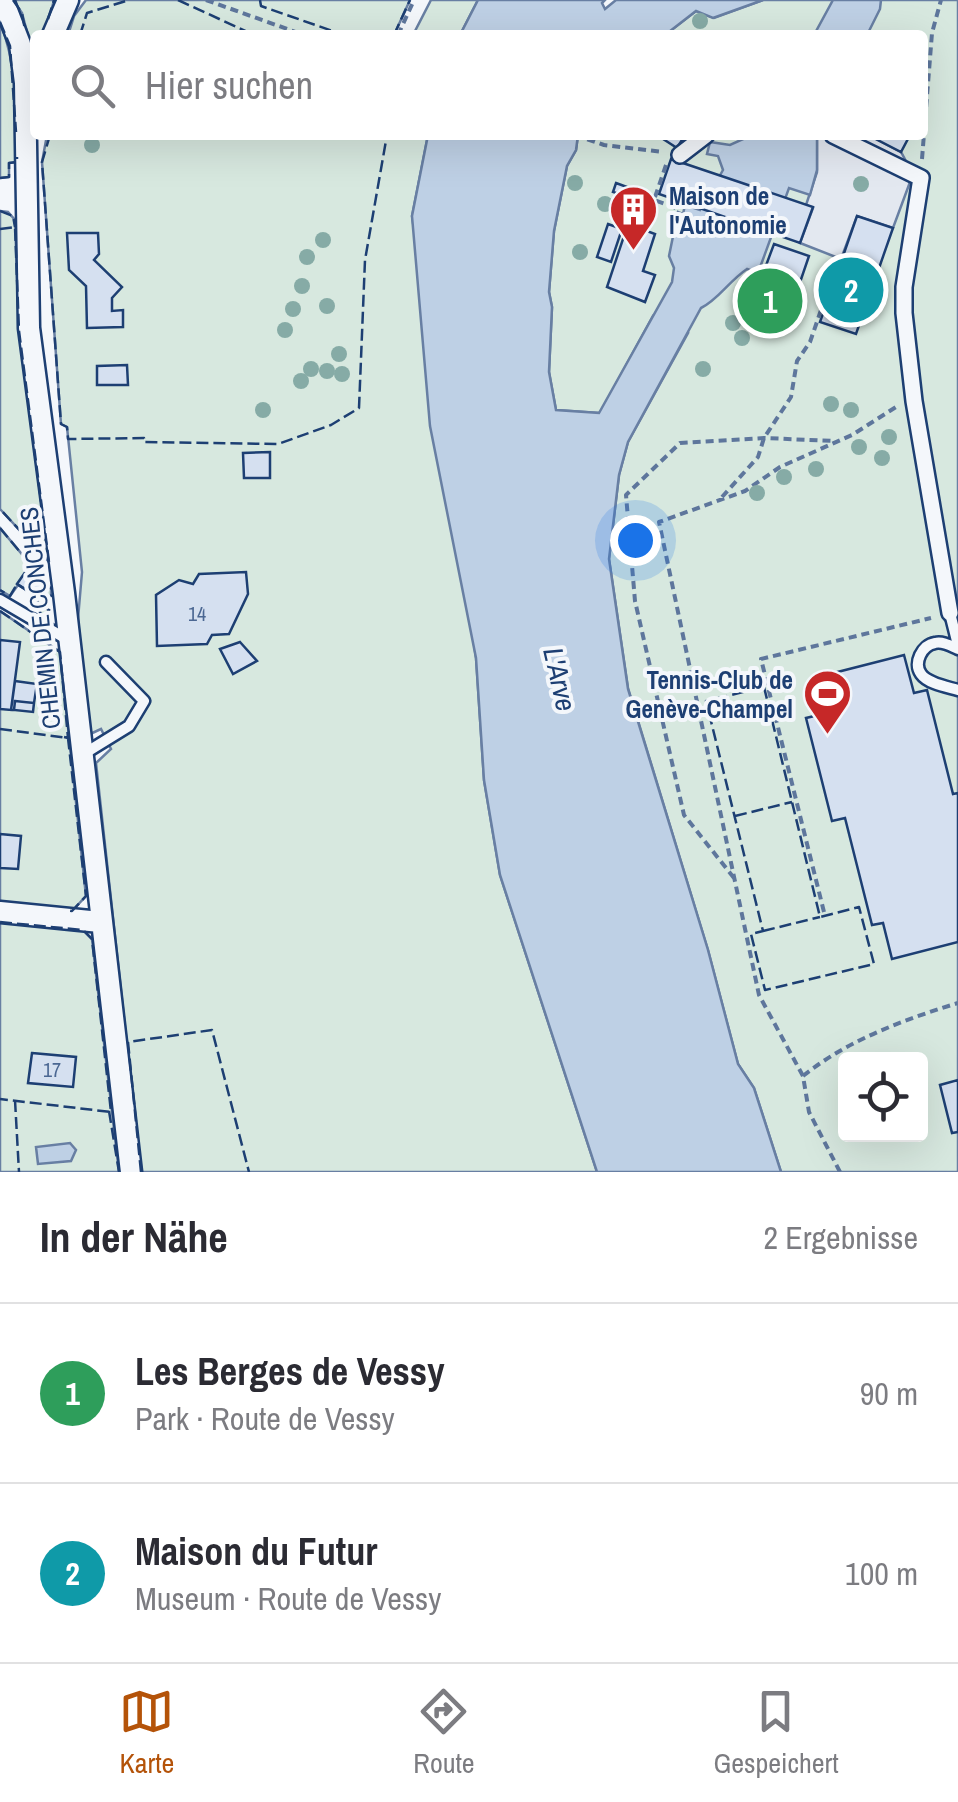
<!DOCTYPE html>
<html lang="de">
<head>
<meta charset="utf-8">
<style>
  body { margin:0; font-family:"Archivo Narrow",sans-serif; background:#f2f2f3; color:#2b2b33 }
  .controls { position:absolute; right:30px; bottom:30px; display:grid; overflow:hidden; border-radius:10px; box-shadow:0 10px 40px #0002 }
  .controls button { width:90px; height:90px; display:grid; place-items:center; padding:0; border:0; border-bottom:2px solid #e1e1e2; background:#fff; color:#2b2b33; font:50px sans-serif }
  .you { position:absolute; left:635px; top:540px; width:35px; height:35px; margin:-25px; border:8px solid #fff; border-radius:50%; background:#1a73e8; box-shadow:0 0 0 15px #1a73e833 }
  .badge { display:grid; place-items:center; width:65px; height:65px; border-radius:50%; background:#b45309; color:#fff; font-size:32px; font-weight:700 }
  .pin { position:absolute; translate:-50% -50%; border:5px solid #fff; box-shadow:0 2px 10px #0006 }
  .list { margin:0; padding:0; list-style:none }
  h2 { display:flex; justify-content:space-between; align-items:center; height:130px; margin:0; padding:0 40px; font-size:42px }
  h2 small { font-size:32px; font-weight:400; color:#7c7c81 }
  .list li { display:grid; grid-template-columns:65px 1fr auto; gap:30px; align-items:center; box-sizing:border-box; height:180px; padding:0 40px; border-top:2px solid #e1e1e2 }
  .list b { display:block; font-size:38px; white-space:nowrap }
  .list p { margin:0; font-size:32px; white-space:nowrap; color:#7c7c81 }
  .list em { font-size:32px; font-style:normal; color:#7c7c81 }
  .icon { flex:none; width:55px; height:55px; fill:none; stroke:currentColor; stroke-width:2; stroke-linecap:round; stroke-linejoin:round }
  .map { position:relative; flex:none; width:958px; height:1172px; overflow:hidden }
  .search { position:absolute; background:#fff; box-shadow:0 10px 40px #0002; left:30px; right:30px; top:30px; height:110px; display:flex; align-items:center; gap:25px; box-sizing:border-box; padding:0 35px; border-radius:10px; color:#7c7c81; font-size:38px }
  .sheet { height:490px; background:#fff }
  nav { display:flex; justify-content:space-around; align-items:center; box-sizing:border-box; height:140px; border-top:2px solid #e1e1e2; background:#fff; font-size:28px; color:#7c7c81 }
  nav a { display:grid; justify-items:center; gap:5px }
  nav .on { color:#b45309 }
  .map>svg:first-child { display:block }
</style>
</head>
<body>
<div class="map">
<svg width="958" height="1172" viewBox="0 0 958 1172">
  <rect width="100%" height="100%" fill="#f4f7fb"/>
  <path fill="#d7e8df" stroke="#687fa3" stroke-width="2.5" fill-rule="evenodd" d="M 13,0 L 54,0 L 45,35 L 35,35 L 35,62 L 22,13 Z
    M 86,0 L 410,0 L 394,35 L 68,35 L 74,16 Z
    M 431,0 L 478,0 L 460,35 L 413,35 Z
    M 763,0 L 958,0 L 958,1172 L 781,1172 L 754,1088 L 738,1064 L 708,950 L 628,688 L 609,559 L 619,475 L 628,442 L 688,333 L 653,316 L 600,413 L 556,410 L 549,372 L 552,307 L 549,292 L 554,231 L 567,166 L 576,150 L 578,135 L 923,135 L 923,35 L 665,35 L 696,11 L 714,18 ZM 846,1060 L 920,1060 L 920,1134 L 846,1134 Z
    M 0,22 C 18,66 16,115 17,162 L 9,163 L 9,177 L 0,178 Z
    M 47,135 L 428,135 L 412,216 L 476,658 L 484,780 L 500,875 L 597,1172 L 141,1172 L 96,763 L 111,749 L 101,729 L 88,735 L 78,619 L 82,572 L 67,427 L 61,424 L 42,162 Z
    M 0,211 L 8,212 L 15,220 L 19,331 L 49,562 L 0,509 Z
    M 0,528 L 51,589 L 51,596 L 43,597 L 45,608 L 49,610 L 45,618 L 41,616 L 36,596 L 18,585 L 10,596 L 0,590 Z
    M 0,611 L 60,652 L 86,896 L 72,911 L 0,903 Z
    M 0,922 L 83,930 L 92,939 L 119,1172 L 0,1172 Z"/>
  <path fill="#e3e8f0" stroke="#687fa3" stroke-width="2.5" d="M 817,135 L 868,135 L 901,152 L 913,174 L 893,228 L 857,216 L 841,259 L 800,243 L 813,208 L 806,205 L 817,172 Z"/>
  <path fill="#bed0e5" stroke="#687fa3" stroke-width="2.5" d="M 478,0 L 605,0 L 602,3 L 605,9 L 616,0 L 763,0 L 713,18 L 696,11 L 665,35 L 460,35 Z
    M 833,0 L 881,0 L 880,9 L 867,35 L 814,35 Z
    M 428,135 L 578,135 L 576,150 L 567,166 L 554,231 L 549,292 L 552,307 L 549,372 L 556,410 L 599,413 L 672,282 L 674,268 L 669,256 L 678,212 L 683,214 L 685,205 L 700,210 L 723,170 L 718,156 L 707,154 L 710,142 L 730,145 L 752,135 L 817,135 L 817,170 L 810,195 L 789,188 L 758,273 L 747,269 C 729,281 718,300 701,308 L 628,442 L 619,475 L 609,559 L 628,689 L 708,950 L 738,1064 L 754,1088 L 781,1172 L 597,1172 L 500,875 L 484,780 L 476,658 L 430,426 L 412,216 Z
    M 70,1143 L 76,1150 L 71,1161 L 38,1164 L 36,1147 Z"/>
  <path fill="#d5e0f0" stroke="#1d3f73" stroke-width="2.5" d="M 657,135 L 685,135 L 677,148 Z
    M 868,135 L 910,135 L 901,152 Z
    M 671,159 L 813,207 L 800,243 L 659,194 Z
    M 616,183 L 646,194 L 643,202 L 613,192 Z
    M 857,216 L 893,228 L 856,334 L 820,322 Z
    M 608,224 L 622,229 L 611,262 L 597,257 Z
    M 628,224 L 655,234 L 643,271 L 655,275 L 645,302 L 607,287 Z
    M 67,233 L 98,233 L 99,254 L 94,260 L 122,287 L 112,298 L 112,311 L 123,310 L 123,327 L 87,328 L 86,286 L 69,270 Z
    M 774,244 L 809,256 L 794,300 L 758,287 Z
    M 127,365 L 128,385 L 97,385 L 97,366 Z
    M 270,452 L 270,478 L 244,478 L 243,453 Z
    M 28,568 L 45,583 L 36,596 L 17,584 Z
    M 246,572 L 248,594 L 229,634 L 212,635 L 207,644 L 157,646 L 156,595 L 179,580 L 193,584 L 199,574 Z
    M 0,640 L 20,642 L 11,710 L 0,709 Z
    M 240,642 L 257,661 L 233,674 L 220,649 Z
    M 904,655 L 914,693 L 927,690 L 953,794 L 958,793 L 958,942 L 892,959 L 883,923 L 872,925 L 845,818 L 832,821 L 806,718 L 823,714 L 814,678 Z
    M 15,681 L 37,684 L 34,703 L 15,701 L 14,710 L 11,710 Z
    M 15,701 L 34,703 L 33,712 L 14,710 Z
    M 0,834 L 21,836 L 18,869 L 0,868 Z
    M 32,1053 L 76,1057 L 73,1087 L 28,1083 Z
    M 958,1080 L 958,1132 L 952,1133 L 940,1085 Z"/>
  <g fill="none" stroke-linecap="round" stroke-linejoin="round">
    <defs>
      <path id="service" d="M 0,600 L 68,640
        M 950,613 L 958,645
        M 958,649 C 951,646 943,641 935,643 C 922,645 913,663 921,674 C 928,684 948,687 958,690
        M 82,755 L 129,726 L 144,701 L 106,662"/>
      <path id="pedestrian" d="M 833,135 L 921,178 L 904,287 L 904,313 L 914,401 L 950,613
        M 680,155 L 706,135"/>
      <path id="minor" d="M 3,0 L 20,44 L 25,83 L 29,328 L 64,593 L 131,1172
        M 53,35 L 68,0
        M 0,912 L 100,922"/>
    </defs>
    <use href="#service" stroke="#1d3f73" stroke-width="15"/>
    <use href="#pedestrian" stroke="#1d3f73" stroke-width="20"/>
    <use href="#minor" stroke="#1d3f73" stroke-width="25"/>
    <path stroke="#5e769c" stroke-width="4" stroke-dasharray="8 5" stroke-linecap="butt" d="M 206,0 L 304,35
      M 398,35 L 414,0
      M 575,135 L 604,145 L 663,152
      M 922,159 L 932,33 L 941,0
      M 666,165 L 654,200 L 676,208
      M 722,497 L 758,457 L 764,438 L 791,397 L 797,361 L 810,342 L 839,258
      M 734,878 L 684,815 L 635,601 L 626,495 L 680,443 L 764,438 L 834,441
      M 824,912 L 761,659 L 931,618
      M 803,1076 C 848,1040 903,1020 958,1003
      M 840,1172 L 809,1112 L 803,1076 L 759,995 L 659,522 L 745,491 L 780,467 L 852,435 L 896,407"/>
    <use href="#service" stroke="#f4f7fb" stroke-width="10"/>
    <use href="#pedestrian" stroke="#f4f7fb" stroke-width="15"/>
    <use href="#minor" stroke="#f4f7fb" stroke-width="20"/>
    <path stroke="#1d3f73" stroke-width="2.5" stroke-dasharray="12 5" stroke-linecap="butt" d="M 13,0 L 22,13 L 25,30
      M 178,0 L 254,35
      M 260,0 L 261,6 L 344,35
      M 48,19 L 54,0
      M 0,22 L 10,46 L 16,132
      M 80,35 L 87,13 L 129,0
      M 394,35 L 410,0
      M 50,135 L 42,162 L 61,424 L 67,427 L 68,439 L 144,438 L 144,442 L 278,444 L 331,425 L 359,408 L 365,260 L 387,135
      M 0,178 L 9,177 L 9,163 L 17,162 L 17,157
      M 0,211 L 13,216 L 15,227
      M 0,229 L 15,227 L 19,331 L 49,562 L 0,509
      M 0,528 L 51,589 L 51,596 L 43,597 L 45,608 L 49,610 L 45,618 L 41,616 L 36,596 L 17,584 L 10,596 L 0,590
      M 0,611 L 60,652 L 68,738 L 64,737
      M 764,687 L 820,917 L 859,907 L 874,964 L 765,990 L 751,934 L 763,931 L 706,701 Z
      M 0,729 L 68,738 L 86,896 L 72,911 L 66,910
      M 735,816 L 792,802
      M 0,922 L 83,930 L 92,939 L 111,1112 L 0,1099
      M 763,931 L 820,917
      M 15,1100 L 19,1172
      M 109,1111 L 119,1172
      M 141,1172 L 128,1042 L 212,1030 L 249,1172"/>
  </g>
  <g fill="#86aba6">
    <circle cx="700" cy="21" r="8"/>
    <circle cx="92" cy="145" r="8"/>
    <circle cx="575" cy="183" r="8"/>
    <circle cx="861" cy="184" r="8"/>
    <circle cx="605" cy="204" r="8"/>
    <circle cx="323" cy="240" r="8"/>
    <circle cx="580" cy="252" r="8"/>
    <circle cx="307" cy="257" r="8"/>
    <circle cx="302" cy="286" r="8"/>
    <circle cx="327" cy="306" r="8"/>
    <circle cx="293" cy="309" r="8"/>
    <circle cx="733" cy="323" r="8"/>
    <circle cx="285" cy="330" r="8"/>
    <circle cx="742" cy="338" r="8"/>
    <circle cx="339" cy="354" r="8"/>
    <circle cx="311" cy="369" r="8"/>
    <circle cx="703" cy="369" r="8"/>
    <circle cx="327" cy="371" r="8"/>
    <circle cx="342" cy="374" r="8"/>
    <circle cx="301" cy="381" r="8"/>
    <circle cx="831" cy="404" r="8"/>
    <circle cx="263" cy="410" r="8"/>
    <circle cx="851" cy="410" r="8"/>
    <circle cx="889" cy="437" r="8"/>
    <circle cx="859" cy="447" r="8"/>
    <circle cx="882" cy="458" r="8"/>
    <circle cx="816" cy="469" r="8"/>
    <circle cx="784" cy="477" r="8"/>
    <circle cx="757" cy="493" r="8"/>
  </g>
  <defs>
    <symbol id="building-pin" viewBox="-11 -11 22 30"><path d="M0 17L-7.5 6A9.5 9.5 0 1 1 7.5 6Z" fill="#c62828" stroke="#f4f7fb"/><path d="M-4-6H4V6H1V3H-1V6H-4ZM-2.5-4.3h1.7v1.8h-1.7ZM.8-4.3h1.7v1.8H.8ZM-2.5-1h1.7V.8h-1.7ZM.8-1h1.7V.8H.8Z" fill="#fff"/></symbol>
    <symbol id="stadium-pin" viewBox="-11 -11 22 30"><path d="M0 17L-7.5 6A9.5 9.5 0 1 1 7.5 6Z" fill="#c62828" stroke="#f4f7fb"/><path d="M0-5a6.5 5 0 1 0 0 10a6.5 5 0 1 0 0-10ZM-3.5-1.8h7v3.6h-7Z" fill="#fff"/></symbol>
  </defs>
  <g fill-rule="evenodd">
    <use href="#building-pin" x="606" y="182" width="55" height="75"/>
    <use href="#stadium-pin" x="800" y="666" width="55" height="75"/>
  </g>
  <g text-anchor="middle" stroke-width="8" stroke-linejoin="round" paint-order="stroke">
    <g font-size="20" fill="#4b6792">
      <text x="197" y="621">14</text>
      <text x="52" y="1077">17</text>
    </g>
    <g font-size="25" font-weight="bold" fill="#1d3f73" stroke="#f4f7fb" text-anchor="start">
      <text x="669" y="205">Maison de<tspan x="669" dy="29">l'Autonomie</tspan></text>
      <text x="793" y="689" text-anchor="end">Tennis-Club de<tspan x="793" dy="29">Genève-Champel</tspan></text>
    </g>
    <g font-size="25" fill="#1d3f73" stroke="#f4f7fb">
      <text transform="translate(40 618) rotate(-96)" y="9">CHEMIN DE CONCHES</text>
    </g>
    <g font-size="28" font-style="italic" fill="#1d3f73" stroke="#f4f7fb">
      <text transform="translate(560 679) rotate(77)" y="10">L'Arve</text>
    </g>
  </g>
</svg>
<div class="controls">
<button><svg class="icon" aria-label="locate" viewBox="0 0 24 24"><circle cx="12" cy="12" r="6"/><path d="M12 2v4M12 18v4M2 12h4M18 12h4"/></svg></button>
</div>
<div class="you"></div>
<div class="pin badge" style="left:770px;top:301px;background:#2e9e5b">1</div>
<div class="pin badge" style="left:851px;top:290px;background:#0f9aa8">2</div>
<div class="search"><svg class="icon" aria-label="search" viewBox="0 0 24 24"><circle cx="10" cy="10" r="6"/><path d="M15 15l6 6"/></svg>Hier suchen</div>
</div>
<section class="sheet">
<h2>In der Nähe<small>2 Ergebnisse</small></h2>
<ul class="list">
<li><span class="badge" style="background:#2e9e5b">1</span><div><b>Les Berges de Vessy</b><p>Park · Route de Vessy</p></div><em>90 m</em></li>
<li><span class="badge" style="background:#0f9aa8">2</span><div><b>Maison du Futur</b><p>Museum · Route de Vessy</p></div><em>100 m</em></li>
</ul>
</section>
<nav>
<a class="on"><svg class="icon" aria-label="map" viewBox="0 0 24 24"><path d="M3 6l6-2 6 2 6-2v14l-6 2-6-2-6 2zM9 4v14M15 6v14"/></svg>Karte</a>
<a><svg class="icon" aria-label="directions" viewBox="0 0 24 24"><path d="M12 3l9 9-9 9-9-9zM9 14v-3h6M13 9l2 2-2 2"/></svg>Route</a>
<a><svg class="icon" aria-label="saved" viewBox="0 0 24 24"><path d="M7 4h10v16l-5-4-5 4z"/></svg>Gespeichert</a>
</nav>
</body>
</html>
